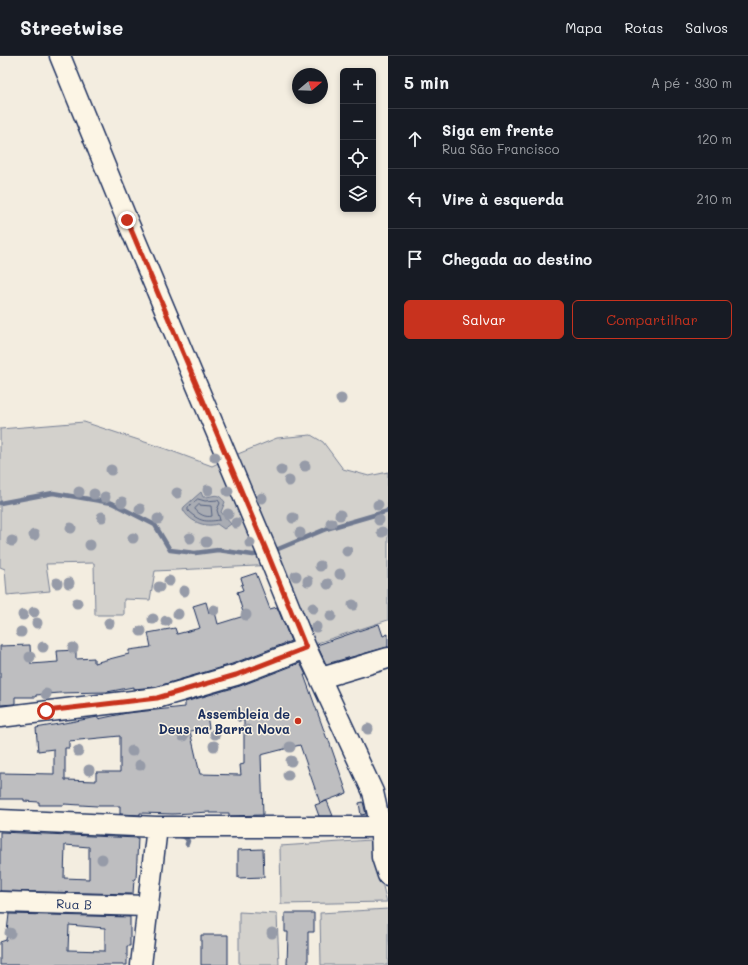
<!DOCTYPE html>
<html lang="pt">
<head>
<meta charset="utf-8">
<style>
  body { margin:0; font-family:Mali,sans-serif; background:#242831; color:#f1f3f6 }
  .controls { position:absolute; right:12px; top:12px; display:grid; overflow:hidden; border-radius:6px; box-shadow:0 2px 6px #0003 }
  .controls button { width:36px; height:36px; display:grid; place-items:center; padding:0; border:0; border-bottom:1px solid #363941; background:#171b24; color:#f1f3f6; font:20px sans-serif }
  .compass { position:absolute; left:292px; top:12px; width:36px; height:36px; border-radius:50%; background:#171b24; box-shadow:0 2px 6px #0003; rotate:71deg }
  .stop { position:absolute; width:12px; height:12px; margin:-9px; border:3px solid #c8321e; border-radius:50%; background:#fff }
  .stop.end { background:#c8321e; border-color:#fff; box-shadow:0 1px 4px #0008 }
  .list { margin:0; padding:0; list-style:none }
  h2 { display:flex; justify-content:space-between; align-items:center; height:52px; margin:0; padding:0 16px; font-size:17px }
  h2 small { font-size:13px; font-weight:400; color:#9ea1a6 }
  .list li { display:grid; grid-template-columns:26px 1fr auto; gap:12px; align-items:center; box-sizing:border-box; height:60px; padding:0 16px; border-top:1px solid #363941 }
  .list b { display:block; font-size:15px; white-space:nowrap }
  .list p { margin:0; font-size:13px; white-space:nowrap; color:#9ea1a6 }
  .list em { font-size:13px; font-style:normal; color:#9ea1a6 }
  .actions { display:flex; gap:8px; padding:12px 16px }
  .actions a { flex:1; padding:9px 0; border:1px solid #c8321e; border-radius:6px; text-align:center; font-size:14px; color:#c8321e }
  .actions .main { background:#c8321e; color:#fff }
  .icon { flex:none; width:22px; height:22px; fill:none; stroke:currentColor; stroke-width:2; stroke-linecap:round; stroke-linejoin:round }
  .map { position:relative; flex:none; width:388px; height:909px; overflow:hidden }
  header { display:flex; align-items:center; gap:24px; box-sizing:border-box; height:56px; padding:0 20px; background:#171b24; border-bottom:1px solid #363941 }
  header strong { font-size:19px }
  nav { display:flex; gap:22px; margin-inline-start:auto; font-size:14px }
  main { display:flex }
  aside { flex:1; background:#171b24 }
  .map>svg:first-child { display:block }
</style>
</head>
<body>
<header>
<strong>Streetwise</strong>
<nav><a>Mapa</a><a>Rotas</a><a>Salvos</a></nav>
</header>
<main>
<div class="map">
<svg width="388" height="909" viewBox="0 0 388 909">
  <rect width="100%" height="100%" fill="#f3ede0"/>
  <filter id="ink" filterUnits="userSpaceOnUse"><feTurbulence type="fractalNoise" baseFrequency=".025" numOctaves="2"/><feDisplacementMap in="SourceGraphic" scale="8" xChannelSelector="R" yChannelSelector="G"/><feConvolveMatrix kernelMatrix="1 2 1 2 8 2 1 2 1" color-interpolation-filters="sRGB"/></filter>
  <g filter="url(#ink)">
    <path fill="#d3d1cc" stroke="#778095" d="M 84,366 L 166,393 L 212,410 L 233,400 L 277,382 L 311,379 L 323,386 L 343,413 L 369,420 L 388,416 L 388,564 L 311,589 L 276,509 L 155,515 L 150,544 L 124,543 L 124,559 L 95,559 L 94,507 L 46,508 L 50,535 L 7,539 L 5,513 L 0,511 L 0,373 Z
      M 371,784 L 387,846 L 281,848 L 280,790 Z
      M 388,853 L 388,909 L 321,909 L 320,857 Z
      M 239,856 L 277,858 L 279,909 L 239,909 Z"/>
    <path fill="#a9acb3" stroke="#707a91" d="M 201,436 L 203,441 C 215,441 216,435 225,446 L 221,456 L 231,468 L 224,473 L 217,468 C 205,472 188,465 183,453 L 184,451 Z"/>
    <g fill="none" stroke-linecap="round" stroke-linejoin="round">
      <path stroke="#546180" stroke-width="1" d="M 198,443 L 205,445 L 218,444 L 220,447 L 217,454 L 220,464 C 205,466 200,466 188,455 L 188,452 Z
        M 199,449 L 211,450 L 212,460 C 206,462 198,458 195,453 Z"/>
      <path stroke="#707a91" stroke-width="4.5" d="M 0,447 L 53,437 L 112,447 L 155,469 L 170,494 L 195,497 L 218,494 L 253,499 L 262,498
        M 271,496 L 326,473 L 388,455
        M 180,780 C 184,780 186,781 188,785 L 187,788"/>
    </g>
    <path fill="#bebec0" stroke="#1b2f5e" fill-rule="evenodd" d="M 256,517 L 270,553 L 277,551 L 291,585 L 232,608 L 155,631 L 133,633 L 133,631 L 107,636 L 60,637 L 36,639 L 36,641 L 15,641 L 15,648 L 0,649 L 0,590 L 30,589 L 31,608 L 58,606 L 57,595 L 76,594 L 76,603 L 94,602 L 94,607 L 129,598 L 129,594 L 151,591 L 148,577 L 175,572 L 177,578 L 200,572 L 193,550 L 206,546 L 209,557 L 215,556 L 218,568 L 244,560 L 237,536 L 243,534 L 241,529 L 243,528 L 241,522 Z
      M 379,568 L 383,580 L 388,578 L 388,591 L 326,608 L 317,589 Z
      M 300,607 L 306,619 L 304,619 L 327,683 L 328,682 L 347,737 L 320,747 L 300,689 L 261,699 L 263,759 L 229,760 L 229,757 L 210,757 L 210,756 L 173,758 L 140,757 L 140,759 L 120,758 L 120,750 L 97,750 L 64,748 L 64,749 L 39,749 L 39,746 L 24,745 L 24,743 L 0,743 L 0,717 L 54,718 L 54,693 L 38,695 L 36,672 L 98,661 L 98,663 L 127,657 L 185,651 L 185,646 L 240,630 ZM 235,654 L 238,665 L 244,664 L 244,708 L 240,709 L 241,719 L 200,718 L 190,675 L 209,672 L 207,659 ZM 120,680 L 120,716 L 96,716 L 96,725 L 65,724 L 65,692 L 69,692 L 69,685 Z
      M 327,745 L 333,760 L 319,760 L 315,749 Z
      M 363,746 L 366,758 L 361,759 L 359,747 Z
      M 0,776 L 138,782 L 136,823 L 134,823 L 133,838 L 0,835 ZM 65,789 L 89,791 L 89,823 L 64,822 Z
      M 263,793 L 264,821 L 238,822 L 238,794 Z
      M 285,857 L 314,857 L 314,876 L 308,876 L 308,909 L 287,909 L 288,876 L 285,876 Z
      M 9,858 L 130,861 L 130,890 L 127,890 L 127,909 L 0,909 L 0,886 L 6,884 ZM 69,869 L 105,872 L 105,895 L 68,894 Z
      M 201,879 L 228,879 L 228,909 L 201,909 Z"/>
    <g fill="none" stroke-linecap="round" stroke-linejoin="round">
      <defs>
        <path id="minor" d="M 60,0 L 127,164 L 267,496 L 306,592 L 373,736 L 381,772 L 382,801 L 388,819
          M 321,622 L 388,602
          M 0,661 L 157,642 L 236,619 L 306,592
          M 0,764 L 157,771 L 388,771
          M 0,846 L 148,850
          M 141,909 L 157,771"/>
      </defs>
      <use href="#minor" stroke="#1b2f5e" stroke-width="23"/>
      <use href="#minor" stroke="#fcf5e5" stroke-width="20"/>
    </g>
    <g fill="#969ba8">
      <circle cx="341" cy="343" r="5.5"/>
      <circle cx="215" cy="401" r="5.5"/>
      <circle cx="305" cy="410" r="5.5"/>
      <circle cx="111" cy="414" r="5.5"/>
      <circle cx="281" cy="414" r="5.5"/>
      <circle cx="289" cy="425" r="5.5"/>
      <circle cx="208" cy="434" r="5.5"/>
      <circle cx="228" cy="435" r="5.5"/>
      <circle cx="79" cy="436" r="5.5"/>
      <circle cx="177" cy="437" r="5.5"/>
      <circle cx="94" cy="438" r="5.5"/>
      <circle cx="105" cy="441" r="5.5"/>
      <circle cx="262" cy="442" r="5.5"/>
      <circle cx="122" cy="446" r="5.5"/>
      <circle cx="378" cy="449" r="5.5"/>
      <circle cx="140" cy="453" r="5.5"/>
      <circle cx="228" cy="458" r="5.5"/>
      <circle cx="340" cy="459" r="5.5"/>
      <circle cx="102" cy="461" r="5.5"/>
      <circle cx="293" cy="462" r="5.5"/>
      <circle cx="158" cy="463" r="5.5"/>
      <circle cx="379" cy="464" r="5.5"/>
      <circle cx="236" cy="467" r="5.5"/>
      <circle cx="331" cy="467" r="5.5"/>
      <circle cx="71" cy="472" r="5.5"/>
      <circle cx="382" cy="476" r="5.5"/>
      <circle cx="300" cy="477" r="5.5"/>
      <circle cx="34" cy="479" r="5.5"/>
      <circle cx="133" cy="482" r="5.5"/>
      <circle cx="190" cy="482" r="5.5"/>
      <circle cx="12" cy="485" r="5.5"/>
      <circle cx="206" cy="486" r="5.5"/>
      <circle cx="250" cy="487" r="5.5"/>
      <circle cx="90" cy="489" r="5.5"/>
      <circle cx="347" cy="495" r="5.5"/>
      <circle cx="320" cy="510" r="5.5"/>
      <circle cx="340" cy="518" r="5.5"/>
      <circle cx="296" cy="520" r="5.5"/>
      <circle cx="169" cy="525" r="5.5"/>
      <circle cx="308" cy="525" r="5.5"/>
      <circle cx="57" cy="527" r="5.5"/>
      <circle cx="69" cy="527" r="5.5"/>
      <circle cx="328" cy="528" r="5.5"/>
      <circle cx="159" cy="531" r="5.5"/>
      <circle cx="184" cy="535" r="5.5"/>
      <circle cx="77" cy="547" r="5.5"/>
      <circle cx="353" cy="549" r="5.5"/>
      <circle cx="313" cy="552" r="5.5"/>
      <circle cx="214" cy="554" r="5.5"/>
      <circle cx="34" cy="556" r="5.5"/>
      <circle cx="178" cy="558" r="5.5"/>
      <circle cx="23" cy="559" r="5.5"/>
      <circle cx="246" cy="559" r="5.5"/>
      <circle cx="331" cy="560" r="5.5"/>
      <circle cx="153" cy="563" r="5.5"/>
      <circle cx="166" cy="565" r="5.5"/>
      <circle cx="37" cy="567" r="5.5"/>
      <circle cx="109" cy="567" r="5.5"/>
      <circle cx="316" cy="571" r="5.5"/>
      <circle cx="141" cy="575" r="5.5"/>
      <circle cx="21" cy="576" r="5.5"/>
      <circle cx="43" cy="591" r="5.5"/>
      <circle cx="73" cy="592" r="5.5"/>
      <circle cx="30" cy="601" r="5.5"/>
      <circle cx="46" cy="638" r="5.5"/>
      <circle cx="368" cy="673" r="5.5"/>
      <circle cx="247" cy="674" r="5.5"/>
      <circle cx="215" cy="678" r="5.5"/>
      <circle cx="183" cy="680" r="5.5"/>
      <circle cx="214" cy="690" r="5.5"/>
      <circle cx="290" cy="691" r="5.5"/>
      <circle cx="78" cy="695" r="5.5"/>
      <circle cx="132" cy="695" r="5.5"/>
      <circle cx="291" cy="705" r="5.5"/>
      <circle cx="140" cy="709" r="5.5"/>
      <circle cx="89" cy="714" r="5.5"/>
      <circle cx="288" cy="719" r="5.5"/>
      <circle cx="102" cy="803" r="5.5"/>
      <circle cx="10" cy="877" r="5.5"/>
      <circle cx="272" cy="877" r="5.5"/>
    </g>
  </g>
  <g fill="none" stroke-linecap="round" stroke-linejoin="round" filter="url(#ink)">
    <path stroke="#c8321e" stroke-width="5" d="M 46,655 L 157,642 L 236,619 L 306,592 L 267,496 L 127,164"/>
  </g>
  <circle fill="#c8321e" stroke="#fcf5e5" stroke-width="1.5" cx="298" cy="665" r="4"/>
  <g text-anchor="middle" stroke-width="3" stroke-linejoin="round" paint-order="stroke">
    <g font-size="13" font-weight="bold" fill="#1b2f5e" stroke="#fcf5e5" text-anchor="end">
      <text x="290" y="663">Assembleia de<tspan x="290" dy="15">Deus na Barra Nova</tspan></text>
    </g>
    <g font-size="13" fill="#1b2f5e" stroke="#fcf5e5">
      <text transform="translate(74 848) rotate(2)" y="5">Rua B</text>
    </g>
  </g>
</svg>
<div class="controls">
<button>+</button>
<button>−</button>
<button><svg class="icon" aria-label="locate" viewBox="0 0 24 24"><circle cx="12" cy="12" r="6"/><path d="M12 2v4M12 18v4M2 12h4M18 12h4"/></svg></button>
<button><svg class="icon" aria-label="layers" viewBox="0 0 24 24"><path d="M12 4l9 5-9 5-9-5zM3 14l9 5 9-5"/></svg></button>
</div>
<svg class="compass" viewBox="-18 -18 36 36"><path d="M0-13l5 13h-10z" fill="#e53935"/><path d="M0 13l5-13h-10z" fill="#9ea1a6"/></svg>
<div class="stop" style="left:46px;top:655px"></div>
<div class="stop end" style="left:127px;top:164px"></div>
</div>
<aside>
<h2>5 min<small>A pé · 330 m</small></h2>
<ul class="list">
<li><svg class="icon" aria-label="ahead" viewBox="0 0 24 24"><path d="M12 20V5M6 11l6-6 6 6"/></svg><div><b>Siga em frente</b><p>Rua São Francisco</p></div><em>120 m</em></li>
<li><svg class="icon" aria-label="left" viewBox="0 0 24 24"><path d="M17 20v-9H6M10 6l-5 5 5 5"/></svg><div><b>Vire à esquerda</b></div><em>210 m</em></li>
<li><svg class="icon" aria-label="arrive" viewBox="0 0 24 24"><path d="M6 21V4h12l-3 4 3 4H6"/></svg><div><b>Chegada ao destino</b></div></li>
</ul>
<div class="actions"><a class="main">Salvar</a><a>Compartilhar</a></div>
</aside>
</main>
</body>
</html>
